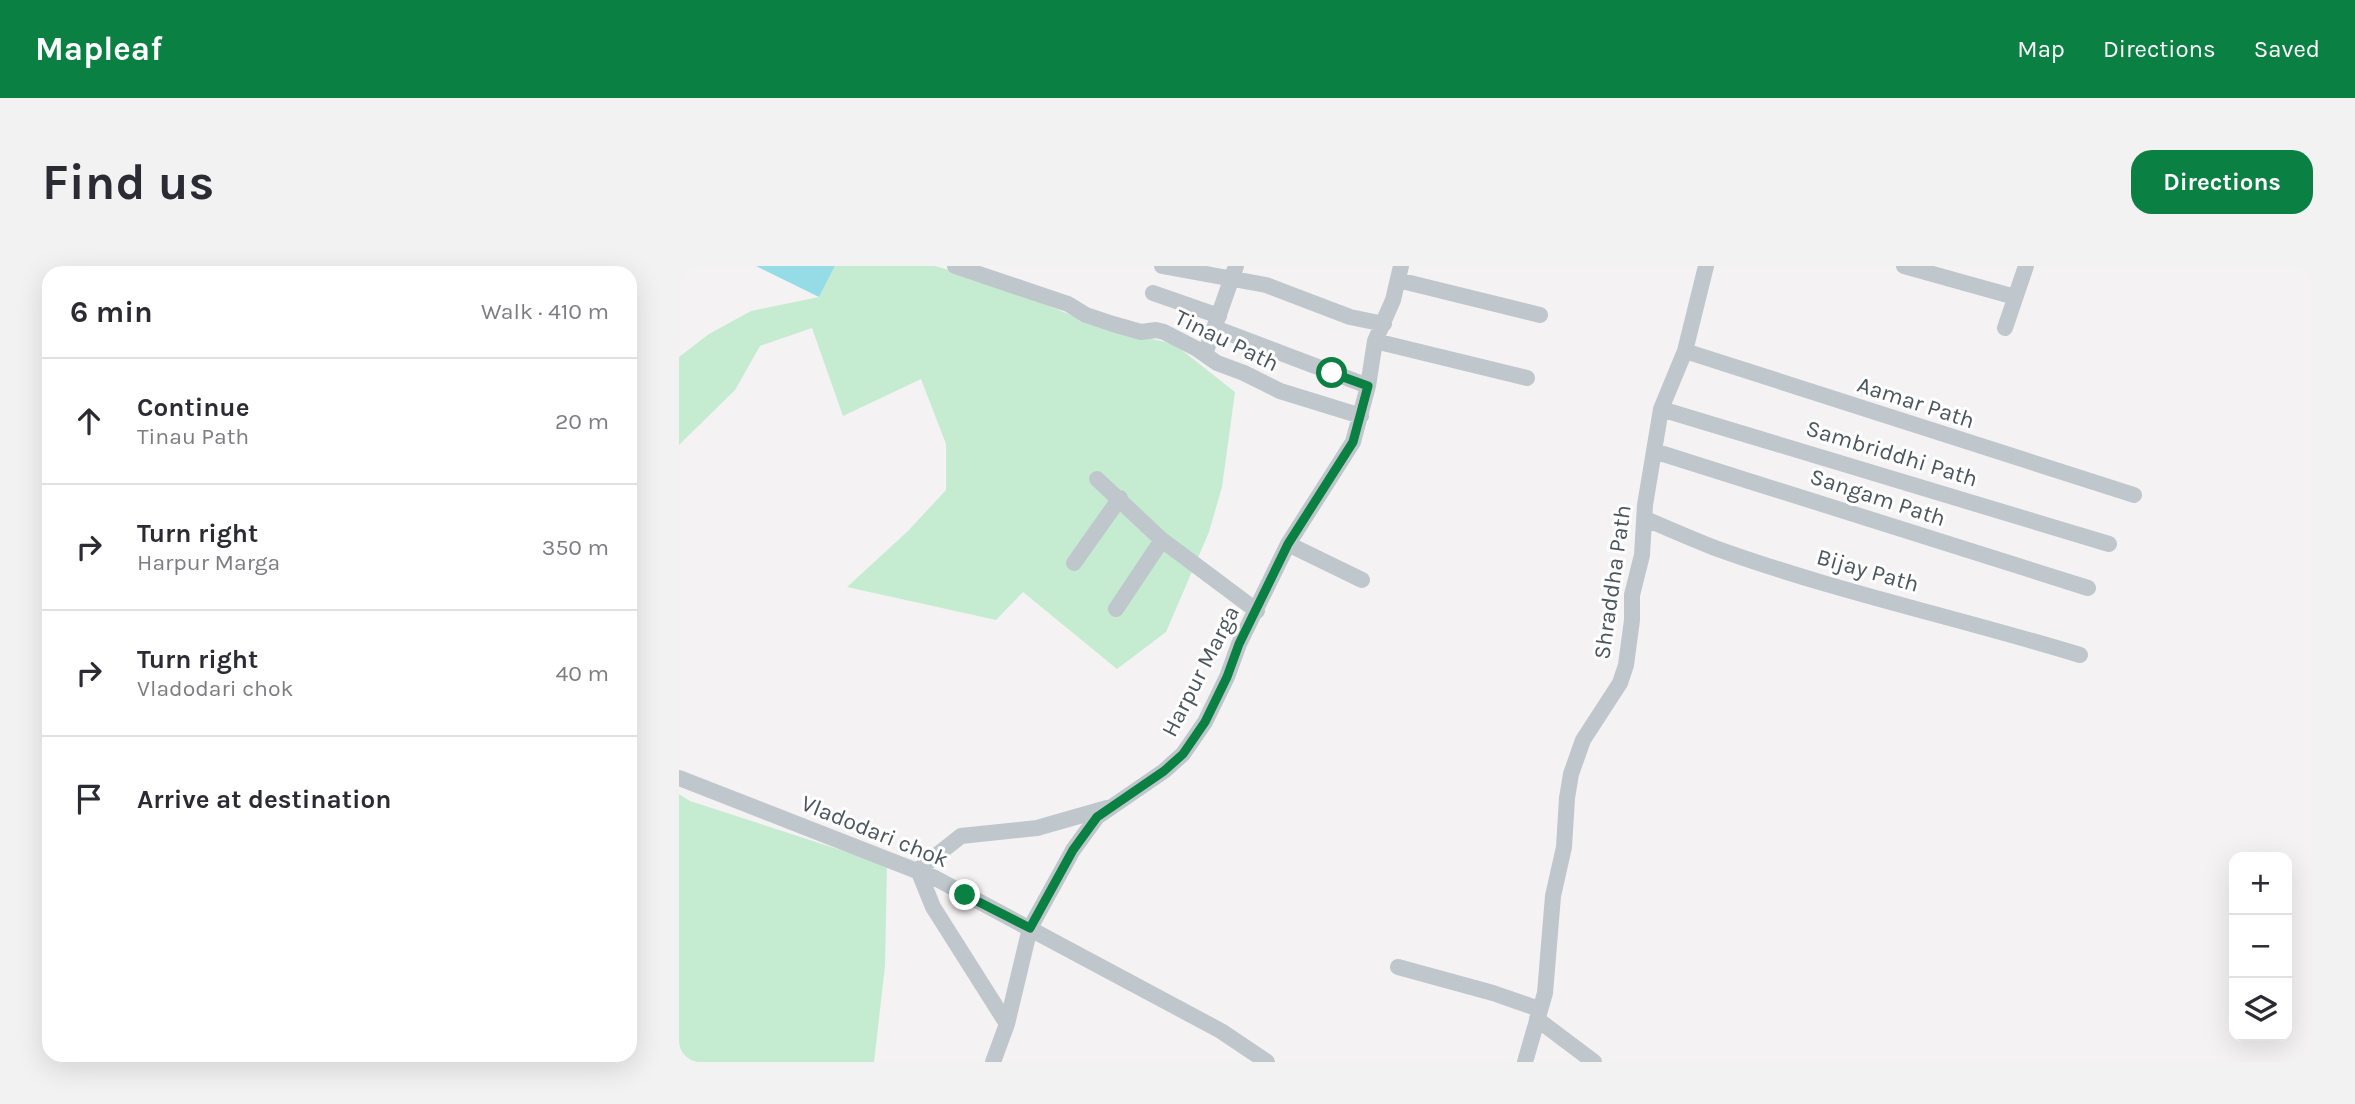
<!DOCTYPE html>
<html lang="en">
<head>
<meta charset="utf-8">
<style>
  body { margin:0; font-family:Karla,sans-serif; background:#f2f2f3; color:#2b2b33 }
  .controls { position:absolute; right:21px; bottom:21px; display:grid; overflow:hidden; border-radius:14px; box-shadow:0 7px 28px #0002 }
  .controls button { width:63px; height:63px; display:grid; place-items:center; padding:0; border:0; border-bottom:2px solid #e1e1e2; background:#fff; color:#2b2b33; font:35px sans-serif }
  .stop { position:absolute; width:21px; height:21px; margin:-16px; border:5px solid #0b8043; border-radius:50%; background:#fff }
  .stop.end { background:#0b8043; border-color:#fff; box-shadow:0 2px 7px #0008 }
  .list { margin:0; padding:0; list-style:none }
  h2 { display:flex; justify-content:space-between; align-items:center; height:91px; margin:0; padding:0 28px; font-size:30px }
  h2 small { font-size:23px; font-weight:400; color:#7c7c81 }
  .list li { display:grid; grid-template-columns:46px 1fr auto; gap:21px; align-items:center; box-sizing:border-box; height:126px; padding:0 28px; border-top:2px solid #e1e1e2 }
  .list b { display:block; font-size:26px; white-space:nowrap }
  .list p { margin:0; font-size:23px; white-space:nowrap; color:#7c7c81 }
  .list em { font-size:23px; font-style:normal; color:#7c7c81 }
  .icon { flex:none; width:38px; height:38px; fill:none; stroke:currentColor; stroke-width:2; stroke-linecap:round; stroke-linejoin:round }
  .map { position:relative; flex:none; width:1634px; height:796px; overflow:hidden; border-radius:21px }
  header { display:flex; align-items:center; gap:42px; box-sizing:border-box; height:98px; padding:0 35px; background:#0b8043; color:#fff }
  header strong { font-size:33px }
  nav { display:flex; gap:38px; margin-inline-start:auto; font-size:24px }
  .intro { display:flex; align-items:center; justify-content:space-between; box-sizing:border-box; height:168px; padding:0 42px }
  h1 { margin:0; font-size:49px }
  .button { padding:18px 32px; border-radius:21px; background:#0b8043; color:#fff; font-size:24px; font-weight:700 }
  main { display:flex; gap:42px; padding:0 42px }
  aside { flex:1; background:#fff; border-radius:21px; box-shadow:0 7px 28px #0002 }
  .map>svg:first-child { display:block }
</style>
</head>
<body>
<header>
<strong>Mapleaf</strong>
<nav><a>Map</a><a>Directions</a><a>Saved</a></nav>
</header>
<div class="intro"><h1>Find us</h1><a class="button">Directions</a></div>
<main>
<aside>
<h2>6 min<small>Walk · 410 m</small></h2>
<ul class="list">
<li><svg class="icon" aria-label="ahead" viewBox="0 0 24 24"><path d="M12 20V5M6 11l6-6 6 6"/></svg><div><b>Continue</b><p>Tinau Path</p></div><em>20 m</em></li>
<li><svg class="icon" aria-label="right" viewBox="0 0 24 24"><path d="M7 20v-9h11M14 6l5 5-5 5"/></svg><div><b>Turn right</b><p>Harpur Marga</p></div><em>350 m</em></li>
<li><svg class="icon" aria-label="right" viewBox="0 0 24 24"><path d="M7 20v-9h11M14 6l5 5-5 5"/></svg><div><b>Turn right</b><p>Vladodari chok</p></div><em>40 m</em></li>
<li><svg class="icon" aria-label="arrive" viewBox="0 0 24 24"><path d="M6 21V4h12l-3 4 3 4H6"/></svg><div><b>Arrive at destination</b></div></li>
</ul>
</aside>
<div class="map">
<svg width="1634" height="796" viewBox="0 0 1634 796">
  <rect width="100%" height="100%" fill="#f4f2f2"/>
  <path fill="#c5ecd1" d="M 156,0 L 256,0 L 277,6 L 345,29 L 417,60 L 495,78 L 556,126 L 543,221 L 530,266 L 487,366 L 438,403 L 344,326 L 317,354 L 168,321 L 229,265 L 267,224 L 267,178 L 242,113 L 164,150 L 133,62 L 81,80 L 56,124 L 0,179 L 0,91 L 30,68 L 72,45 L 140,31 Z
    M 0,528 L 11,535 L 208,599 L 206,700 L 195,796 L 0,796 Z"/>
  <path fill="#96dce6" d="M 77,0 L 156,0 L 140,31 Z"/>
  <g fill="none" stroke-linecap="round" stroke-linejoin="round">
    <path stroke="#bfc7cd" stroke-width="16" d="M 276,0 L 389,38 L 407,49 L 434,58 L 462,66 L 477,64 L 485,66 L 518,83 L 538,97 L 565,107 L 601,125 L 682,150
      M 483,0 L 587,19 L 671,51 L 705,58
      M 1225,0 L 1336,31
      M 719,14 L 861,49
      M 474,27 L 540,50
      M 536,62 L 689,120
      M 1326,62 L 1347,0
      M 696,75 L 848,112
      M 1006,85 L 1455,229
      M 526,88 L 557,0
      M 982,143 L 1430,278
      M 975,185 L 1409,322
      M 418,213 L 483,274 L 578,345
      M 967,253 C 990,263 1013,273 1036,282 C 1155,325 1280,352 1401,389
      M 609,278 L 683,314
      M 395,297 L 441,232
      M 437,343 L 483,274
      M 0,512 L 256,612 L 542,765 L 588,796
      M 719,701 L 814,727 L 860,743
      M 858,753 L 915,796
      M 328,758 L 254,641 L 239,604 L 282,570 L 358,562 L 428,542
      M 314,796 L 328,758 L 351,662 L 394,584 L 418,551 L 485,505 L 504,488 L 526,456 L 548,411 L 560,378 L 609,278 L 674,176 L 689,120 L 696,75 L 714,34 L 722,0
      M 846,796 L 866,727 L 874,630 L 885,581 L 888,532 L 892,508 L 904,474 L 941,417 L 947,399 L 953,354 L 953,329 L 963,289 L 966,239 L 982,143 L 1006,85 L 1027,0"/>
  </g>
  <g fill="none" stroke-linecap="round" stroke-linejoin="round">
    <path stroke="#0b8043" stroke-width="9" d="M 286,629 L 351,662 L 394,584 L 418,551 L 485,505 L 504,488 L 526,456 L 548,411 L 560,378 L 609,278 L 674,176 L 689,120 L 653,107"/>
  </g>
  <g text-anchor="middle" stroke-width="6" stroke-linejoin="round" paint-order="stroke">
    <g font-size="23" fill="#4b565e" stroke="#fff">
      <text transform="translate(548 74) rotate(26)" y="8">Tinau Path</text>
      <text transform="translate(1237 136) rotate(18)" y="8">Aamar Path</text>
      <text transform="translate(1213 187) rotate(17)" y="8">Sambriddhi Path</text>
      <text transform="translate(1199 231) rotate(18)" y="8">Sangam Path</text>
      <text transform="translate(1189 304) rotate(16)" y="8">Bijay Path</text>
      <text transform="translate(933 316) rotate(-82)" y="8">Shraddha Path</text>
      <text transform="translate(521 405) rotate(-63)" y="8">Harpur Marga</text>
      <text transform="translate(196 565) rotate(22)" y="8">Vladodari chok</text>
    </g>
  </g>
</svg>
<div class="controls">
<button>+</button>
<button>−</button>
<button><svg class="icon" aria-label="layers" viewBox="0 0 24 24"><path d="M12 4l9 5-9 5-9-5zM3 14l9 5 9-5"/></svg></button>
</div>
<div class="stop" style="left:653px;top:107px"></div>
<div class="stop end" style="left:286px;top:629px"></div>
</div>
</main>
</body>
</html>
